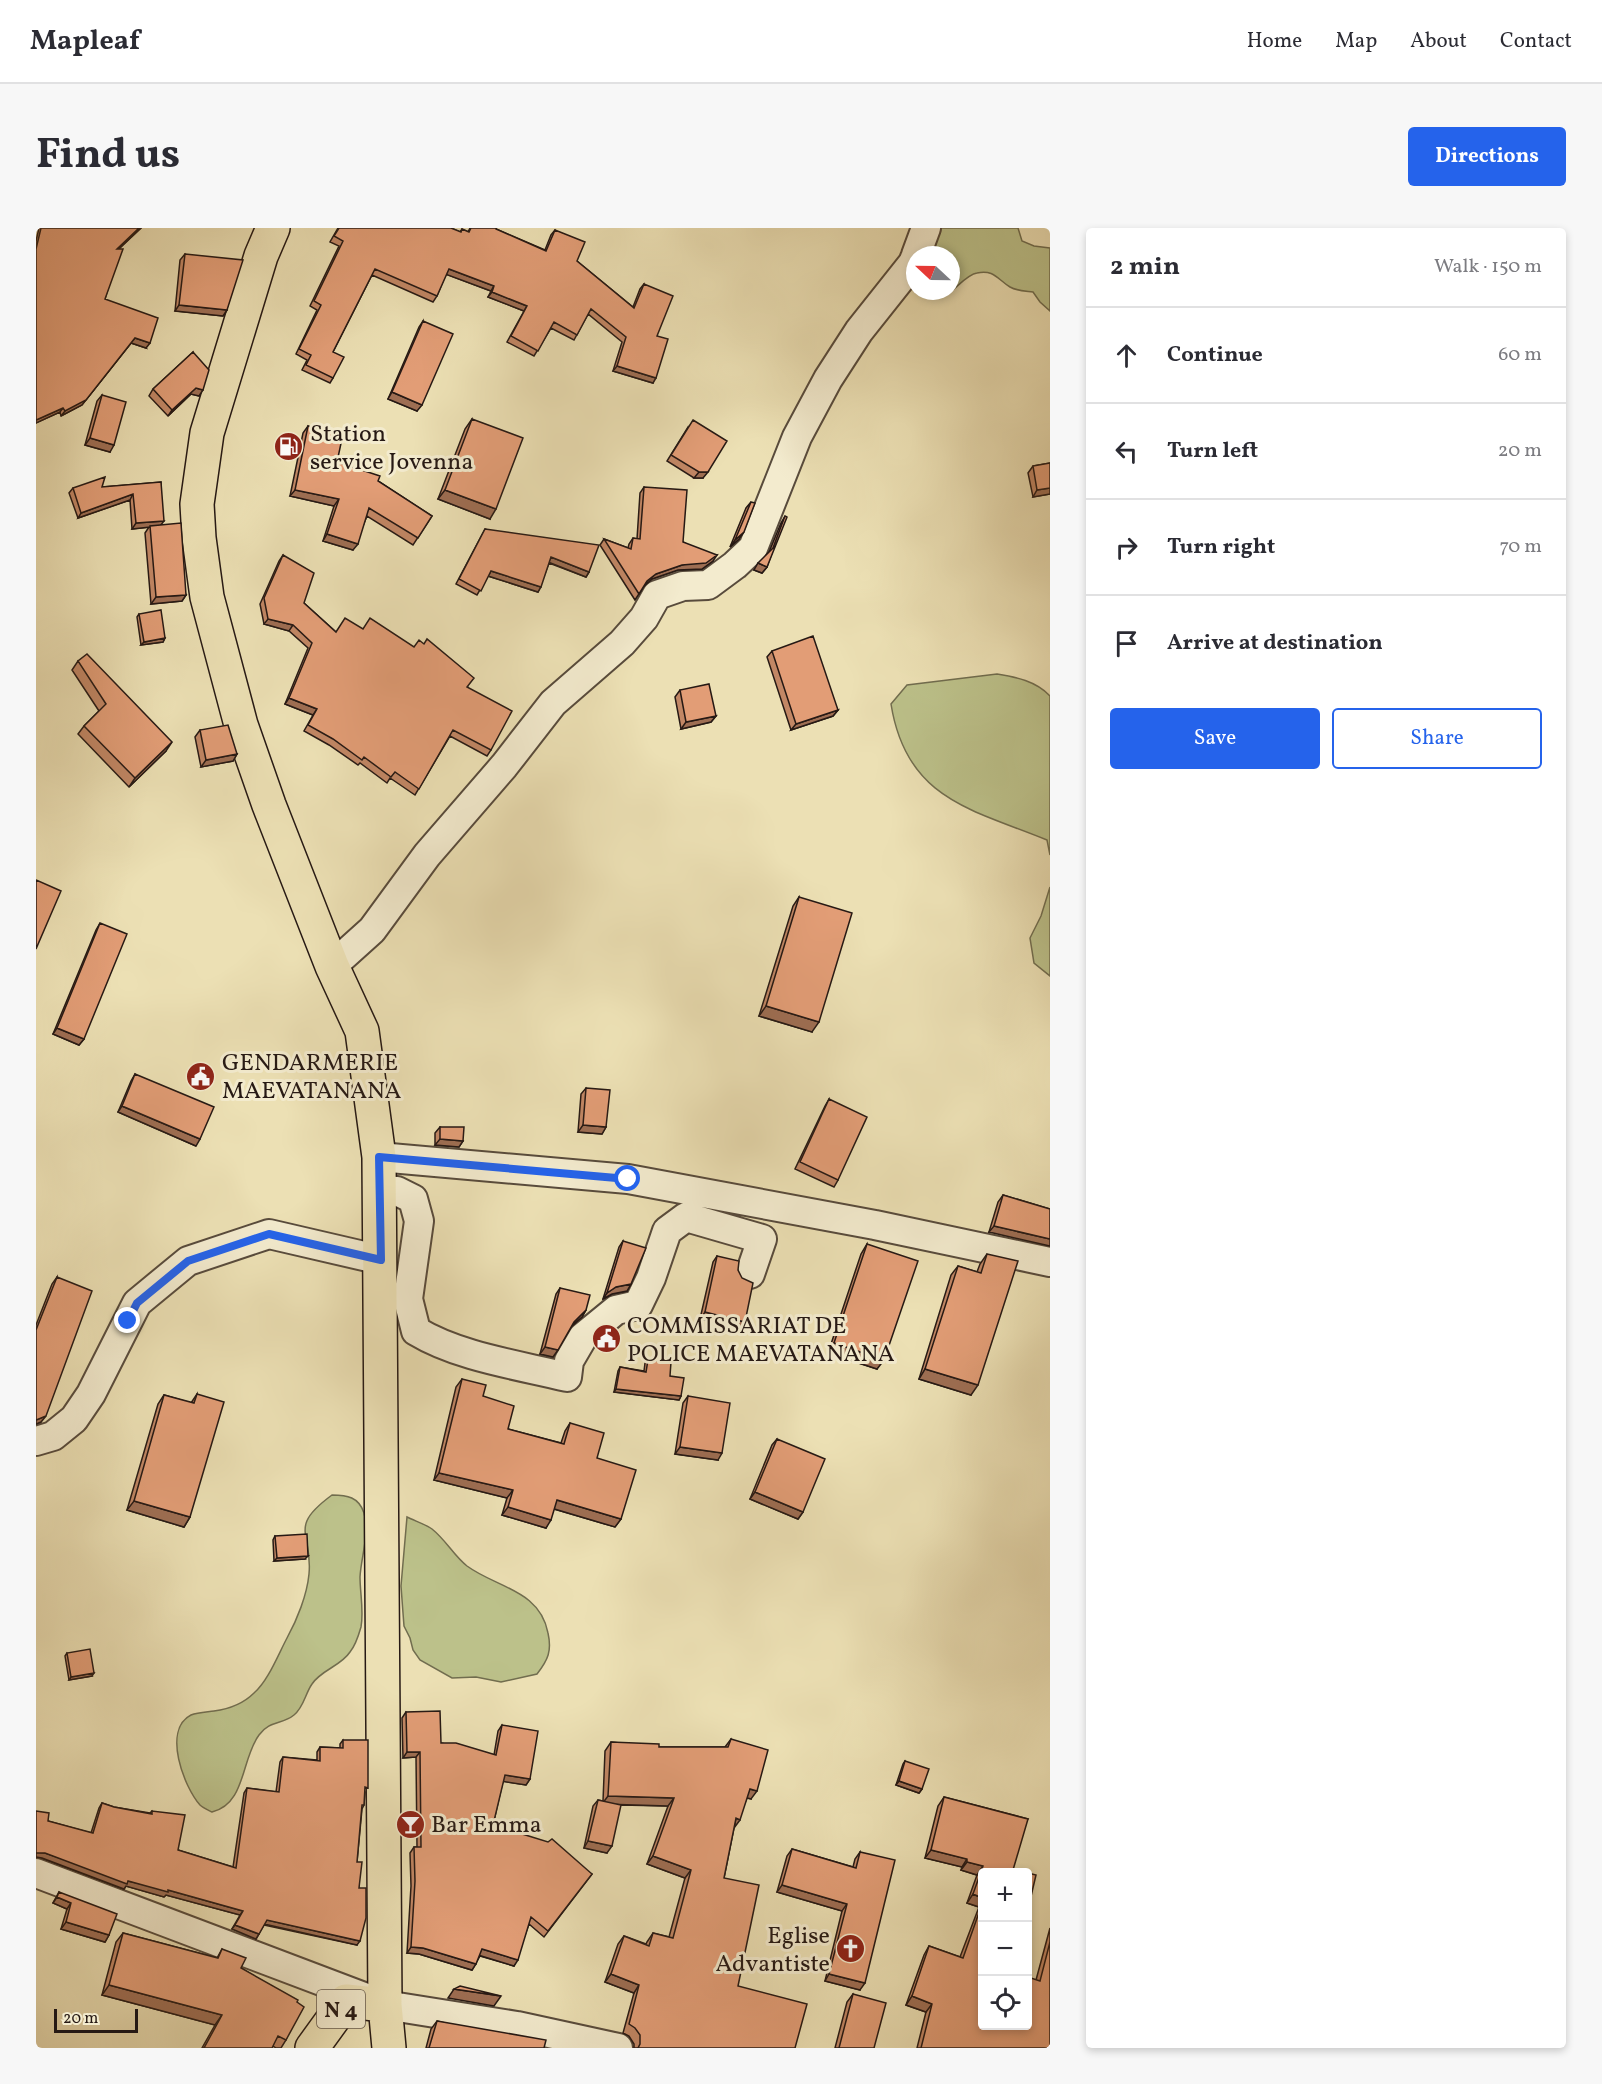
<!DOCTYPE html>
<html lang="en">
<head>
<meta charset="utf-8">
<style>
  body { margin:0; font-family:Vollkorn,serif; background:#f7f7f7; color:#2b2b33 }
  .controls { position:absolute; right:18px; bottom:18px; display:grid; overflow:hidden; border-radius:6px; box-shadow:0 3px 9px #0003 }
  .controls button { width:54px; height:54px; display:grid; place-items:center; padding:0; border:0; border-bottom:2px solid #e1e1e2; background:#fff; color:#2b2b33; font:30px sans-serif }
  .compass { position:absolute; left:870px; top:18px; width:54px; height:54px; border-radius:50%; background:#fff; box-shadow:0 3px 9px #0003; rotate:292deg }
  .scale { position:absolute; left:18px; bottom:15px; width:84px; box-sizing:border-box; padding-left:6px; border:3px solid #261914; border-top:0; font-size:16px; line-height:21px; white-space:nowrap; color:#261914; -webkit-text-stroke:4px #f3ebce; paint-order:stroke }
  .stop { position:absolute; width:18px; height:18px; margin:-14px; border:4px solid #2563eb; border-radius:50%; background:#fff }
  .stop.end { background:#2563eb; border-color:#fff; box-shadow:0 2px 6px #0008 }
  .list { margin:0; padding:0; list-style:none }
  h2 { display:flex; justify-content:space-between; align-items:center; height:78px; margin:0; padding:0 24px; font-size:26px }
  h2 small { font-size:20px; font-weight:400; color:#7c7c81 }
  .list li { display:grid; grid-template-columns:39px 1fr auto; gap:18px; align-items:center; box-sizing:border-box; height:96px; padding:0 24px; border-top:2px solid #e1e1e2 }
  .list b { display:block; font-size:22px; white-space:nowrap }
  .list em { font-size:20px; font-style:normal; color:#7c7c81 }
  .actions { display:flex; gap:12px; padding:18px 24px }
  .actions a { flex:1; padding:14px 0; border:2px solid #2563eb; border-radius:6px; text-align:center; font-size:21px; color:#2563eb }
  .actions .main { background:#2563eb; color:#fff }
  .icon { flex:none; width:33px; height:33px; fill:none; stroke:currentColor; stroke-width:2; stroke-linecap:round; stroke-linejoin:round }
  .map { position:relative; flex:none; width:1014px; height:1820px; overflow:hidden; border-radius:6px }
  header { display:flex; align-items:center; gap:36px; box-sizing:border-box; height:84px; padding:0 30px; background:#fff; border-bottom:2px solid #e1e1e2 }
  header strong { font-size:28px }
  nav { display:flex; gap:33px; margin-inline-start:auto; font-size:21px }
  .intro { display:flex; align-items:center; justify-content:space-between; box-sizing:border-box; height:144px; padding:0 36px }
  h1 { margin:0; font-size:42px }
  .button { padding:15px 27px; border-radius:6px; background:#2563eb; color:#fff; font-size:21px; font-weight:700 }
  main { display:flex; gap:36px; padding:0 36px }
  aside { flex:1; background:#fff; border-radius:6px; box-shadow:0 3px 9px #0003 }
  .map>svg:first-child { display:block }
</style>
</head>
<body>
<header>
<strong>Mapleaf</strong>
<nav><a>Home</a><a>Map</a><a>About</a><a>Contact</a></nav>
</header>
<div class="intro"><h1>Find us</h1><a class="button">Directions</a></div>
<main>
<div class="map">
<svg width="1014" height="1820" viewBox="0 0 1014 1820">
  <rect width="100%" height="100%" fill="#ece0b4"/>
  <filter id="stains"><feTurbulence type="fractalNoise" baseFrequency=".00333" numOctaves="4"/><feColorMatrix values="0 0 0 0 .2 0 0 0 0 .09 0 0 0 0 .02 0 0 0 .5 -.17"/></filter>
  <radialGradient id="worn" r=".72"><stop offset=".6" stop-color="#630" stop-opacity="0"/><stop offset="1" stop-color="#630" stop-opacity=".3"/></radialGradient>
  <path fill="#bcc18a" stroke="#716d4f" stroke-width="1.5" d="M 881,0 L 982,0 L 986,13 L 998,18 L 1014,20 L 1014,83 L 1004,74 L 997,64 C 989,63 981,63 974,59 C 962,52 958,41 941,45 C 933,46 924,56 918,61 L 915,61 L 915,27 L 886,27 Z
    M 961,446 C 980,449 1000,453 1014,468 L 1014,627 L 1011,612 C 935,581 870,571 855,476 L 871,457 Z
    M 1014,659 L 1014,748 L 998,735 L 994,710 L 1005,688 Z
    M 296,1267 C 311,1267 323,1269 328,1285 C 334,1305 325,1329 324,1349 C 324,1365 328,1383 325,1399 C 323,1406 319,1418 314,1424 C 305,1438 285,1442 276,1456 C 269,1466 268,1479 258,1487 C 246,1497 234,1492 223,1507 C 205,1531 210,1576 176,1584 C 172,1582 167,1580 164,1577 C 148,1559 126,1502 155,1487 C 162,1484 171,1484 178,1483 C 193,1481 207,1476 218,1465 C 232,1453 242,1427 251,1410 C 261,1392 271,1367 273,1346 C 277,1304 251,1300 296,1267 Z
    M 371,1289 C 379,1293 389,1296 396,1301 C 410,1312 418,1328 431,1338 C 461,1360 504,1362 512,1405 C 516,1423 512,1432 501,1446 L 465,1454 L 440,1449 L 416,1450 L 384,1432 L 377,1422 L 374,1410 L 368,1398 L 367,1385 L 365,1358 Z"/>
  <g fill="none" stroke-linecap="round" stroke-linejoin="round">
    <defs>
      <path id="minor" d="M 880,27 L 890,0
        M 296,738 L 336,702 L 391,627 L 468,538 L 517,475 L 586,415 L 608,390 L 621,367 L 647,358 L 672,357 L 699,337 L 717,320 L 761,209 L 792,151 L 823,103 L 877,35 L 879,30
        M 343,929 L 592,951 L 839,997 L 1014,1034
        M 342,962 L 361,963 L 377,971 L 383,993 L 372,1071 L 380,1103 C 423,1129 482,1137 531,1149 L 533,1133 L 547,1109 L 580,1082 L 602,1077 L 615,1050 L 631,1003 L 650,989 L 726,1011 L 714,1046
        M 0,1213 L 17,1208 L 38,1191 L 55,1166 L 101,1075 L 152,1033 L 233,1006 L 345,1032
        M 0,1645 L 349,1777 L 481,1798 L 582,1820"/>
      <path id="major" d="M 237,0 L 225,28 L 171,205 L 161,276 L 163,310 L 171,369 L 205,497 L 233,577 L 296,738 L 326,803 L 343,929 L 349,1777 L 353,1820
        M 276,1820 L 310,1773 L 349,1777"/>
    </defs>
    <use href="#minor" stroke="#584b3c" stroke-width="32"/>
    <use href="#major" stroke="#261914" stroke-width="36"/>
    <use href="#minor" stroke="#f3ebce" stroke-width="28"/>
    <use href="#major" stroke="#ece0b4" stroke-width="33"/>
  </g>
  <path fill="#c28765" stroke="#261914" stroke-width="1.5" d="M 3,0 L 105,0 L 83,21 L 69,71 L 110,120 L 95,115 L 46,177 L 25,188 L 24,184 L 0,195 L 0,13 Z
    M 302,0 L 415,0 L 424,4 L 426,1 L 432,4 L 434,0 L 460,0 L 460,1 L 509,22 L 515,7 L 519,2 L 541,33 L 597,79 L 604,61 L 608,56 L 621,108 L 617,155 L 577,143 L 586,114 L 552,86 L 538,112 L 515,100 L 498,128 L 471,114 L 488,83 L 452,69 L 455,63 L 410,46 L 401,68 L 397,74 L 336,47 L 297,124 L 297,150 L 294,155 L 266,142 L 271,132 L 260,126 L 281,82 L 274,78 L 303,18 L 294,14 Z
    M 149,26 L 191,82 L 187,88 L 139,83 L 144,32 Z
    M 387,93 L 381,183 L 352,171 L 383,99 Z
    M 157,124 L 163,168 L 155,166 L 132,188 L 113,168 L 117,161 Z
    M 66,167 L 74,224 L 49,217 L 61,173 Z
    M 436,191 L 454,291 L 402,271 L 429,201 Z
    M 272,198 L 301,234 L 342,253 L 396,288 L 377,317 L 331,288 L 317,322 L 287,313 L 298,278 L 254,268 L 267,205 Z
    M 652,199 L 667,250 L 658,250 L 631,233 Z
    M 1014,235 L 1014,266 L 997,269 L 992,245 L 997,238 Z
    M 125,254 L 125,297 L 150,367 L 146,373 L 115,376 L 109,305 L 113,299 L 96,301 L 94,272 L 42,290 L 33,265 L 37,260 L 66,259 Z
    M 608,259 L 647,314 L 677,333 L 666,341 L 642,342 L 616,351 L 608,358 L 599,372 L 564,317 L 568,311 L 592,320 L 593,316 L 597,310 L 601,311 L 604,265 Z
    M 715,274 L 703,311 L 694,319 L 710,280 Z
    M 749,288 L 731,339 L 726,345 L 718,342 L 733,324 L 745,295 Z
    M 449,301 L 553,344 L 550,349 L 513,335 L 502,364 L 452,348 L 441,367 L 420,356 Z
    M 247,327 L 268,375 L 300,404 L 327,401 L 432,459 L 455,522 L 451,528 L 414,508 L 379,567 L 354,550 L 351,555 L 324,535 L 322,537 L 293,517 L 268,503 L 277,487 L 249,476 L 272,420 L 253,403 L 228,396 L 224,376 L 243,333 Z
    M 103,386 L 129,410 L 127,414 L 105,417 L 101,389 Z
    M 736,423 L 802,482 L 797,488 L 755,502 L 731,429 Z
    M 42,433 L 130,523 L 93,559 L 42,506 L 48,498 L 63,483 L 36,442 Z
    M 644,462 L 680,488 L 675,494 L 645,501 L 639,469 Z
    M 164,502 L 201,526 L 197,533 L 165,539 L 159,509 Z
    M 763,669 L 776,804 L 723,788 L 757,678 Z
    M 64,695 L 48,811 L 43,817 L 17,806 L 60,702 Z
    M 99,846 L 160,918 L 82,884 L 95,853 Z
    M 550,860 L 570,899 L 566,906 L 542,904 L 545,866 Z
    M 793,871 L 802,952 L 798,959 L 759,941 L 789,878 Z
    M 404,899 L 427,913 L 423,919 L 399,917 L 399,905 Z
    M 967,967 L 1014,981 L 953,1004 L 962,974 Z
    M 587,1013 L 595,1056 L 591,1063 L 576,1066 L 567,1071 L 583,1019 Z
    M 831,1016 L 841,1141 L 792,1125 L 825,1026 Z
    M 951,1026 L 935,1167 L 883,1151 L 915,1047 L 922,1038 L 941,1044 L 944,1036 Z
    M 681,1028 L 702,1042 L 704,1100 L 664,1091 L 677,1034 Z
    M 21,1049 L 5,1194 L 0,1196 L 0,1097 L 16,1056 Z
    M 524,1060 L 550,1082 L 546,1089 L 535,1099 L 517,1129 L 504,1126 L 520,1066 Z
    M 612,1132 L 634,1148 L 645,1168 L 643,1172 L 578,1164 L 582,1143 L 584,1139 L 608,1143 L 609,1135 Z
    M 426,1151 L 447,1168 L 472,1201 L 525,1215 L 529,1203 L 534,1195 L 561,1230 L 585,1291 L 579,1299 L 518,1281 L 510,1300 L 466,1287 L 471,1270 L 398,1252 L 420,1159 Z
    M 161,1166 L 154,1289 L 148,1299 L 91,1282 L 122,1176 L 128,1167 L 155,1175 Z
    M 652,1168 L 682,1232 L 639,1226 L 647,1175 Z
    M 741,1211 L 767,1284 L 762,1291 L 714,1271 L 736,1217 Z
    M 239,1308 L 269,1331 L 238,1333 L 237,1312 Z
    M 31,1425 L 56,1448 L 33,1452 L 29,1428 Z
    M 370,1484 L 405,1515 L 458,1527 L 462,1503 L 466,1497 L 494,1551 L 490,1557 L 467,1553 L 457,1597 L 556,1646 L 508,1709 L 493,1696 L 478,1738 L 444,1728 L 436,1742 L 383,1726 L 371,1725 L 375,1658 L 374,1625 L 378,1619 L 381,1619 L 380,1529 L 367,1530 L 366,1490 Z
    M 695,1511 L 715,1571 L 711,1570 L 698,1600 L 688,1650 L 702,1758 L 759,1820 L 598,1820 L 598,1816 L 593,1808 L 587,1805 L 598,1765 L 569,1754 L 582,1716 L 588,1708 L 610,1716 L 611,1714 L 617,1705 L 633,1709 L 649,1650 L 611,1636 L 632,1578 L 583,1577 L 571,1625 L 548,1620 L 557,1578 L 562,1572 L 567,1573 L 569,1523 L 575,1514 L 623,1519 L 689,1519 Z
    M 307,1512 L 329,1564 L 328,1577 L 326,1581 L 321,1634 L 323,1660 L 321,1717 L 228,1697 L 220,1711 L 196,1701 L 204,1687 L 130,1667 L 128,1669 L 90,1658 L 88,1661 L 6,1630 L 12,1593 L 55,1605 L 63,1580 L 66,1575 L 78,1579 L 114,1585 L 116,1583 L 142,1622 L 197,1639 L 208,1565 L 211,1560 L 240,1564 L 244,1534 L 247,1529 L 281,1532 L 281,1524 L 284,1519 L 304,1520 L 304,1516 Z
    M 869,1533 L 886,1561 L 883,1565 L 860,1557 L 867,1536 Z
    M 908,1569 L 992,1591 L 946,1644 L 946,1747 L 945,1751 L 946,1797 L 1000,1752 L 1014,1700 L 1014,1820 L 881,1820 L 890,1784 L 870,1777 L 888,1727 L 893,1718 L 924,1729 L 943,1679 L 931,1675 L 941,1647 L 925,1642 L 926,1639 L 889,1630 L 902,1578 Z
    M 756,1621 L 817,1639 L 819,1631 L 824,1624 L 824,1762 L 789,1753 L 806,1683 L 741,1664 L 751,1628 Z
    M 23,1664 L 73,1707 L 69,1714 L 25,1701 L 31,1681 L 17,1675 Z
    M 87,1705 L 181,1730 L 186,1721 L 205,1740 L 261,1774 L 250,1812 L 245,1820 L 240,1820 L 237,1818 L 236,1820 L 166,1820 L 179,1797 L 66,1767 L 80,1714 Z
    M 817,1766 L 838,1820 L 799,1820 L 811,1774 Z
    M 401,1793 L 508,1820 L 390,1820 L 395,1801 Z"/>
  <path fill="#9e6e53" stroke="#261914" stroke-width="1.5" d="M 103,0 L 105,0 L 78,25 L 81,21 Z
    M 413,41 L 458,58 L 455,63 L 409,46 Z
    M 456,64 L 491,78 L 488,83 L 452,69 Z
    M 143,77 L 191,82 L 187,88 L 139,83 Z
    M 99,110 L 114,115 L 110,120 L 95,115 L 46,177 L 25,188 L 29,183 Z
    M 581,138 L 620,150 L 617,155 L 577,143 Z
    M 160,160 L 167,162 L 163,168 L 155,166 L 132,188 L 136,182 Z
    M 356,164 L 386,177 L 381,183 L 352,171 Z
    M 27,180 L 24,184 L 0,195 L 0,192 Z
    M 54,210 L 78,217 L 74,224 L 49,217 Z
    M 663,244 L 672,244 L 667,250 L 658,250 Z
    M 1014,260 L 1014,266 L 997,269 L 1001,262 Z
    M 259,262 L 303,271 L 298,278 L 254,268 Z
    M 409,262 L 460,281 L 454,291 L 402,271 Z
    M 97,266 L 94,272 L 42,290 L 45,285 Z
    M 128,293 L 124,298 L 96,301 L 100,295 Z
    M 708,304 L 703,311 L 694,319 L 699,312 Z
    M 291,306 L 322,316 L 317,322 L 287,313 Z
    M 681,327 L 677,333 L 666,341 L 642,342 L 616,351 L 607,359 L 611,353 L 620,346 L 646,337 Z
    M 515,329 L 553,344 L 550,349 L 512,334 Z
    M 722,335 L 731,339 L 726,345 L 718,342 Z
    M 455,343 L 505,359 L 502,364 L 452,348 Z
    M 150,367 L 146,373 L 115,376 L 120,369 Z
    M 232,391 L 257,397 L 253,403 L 228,396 Z
    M 129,410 L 127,414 L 105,417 L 108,414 Z
    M 253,470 L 281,481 L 277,487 L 249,476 Z
    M 802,482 L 797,488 L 755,502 L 760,496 Z
    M 680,488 L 675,494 L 645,501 L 650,494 Z
    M 136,514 L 130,523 L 93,559 L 99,550 Z
    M 201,526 L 197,533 L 165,539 L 170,532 Z
    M 730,778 L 783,794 L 776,804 L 723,788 Z
    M 21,800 L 48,811 L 43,817 L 17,806 Z
    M 86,878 L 164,911 L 160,918 L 82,884 Z
    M 547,897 L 570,899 L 566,906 L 542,904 Z
    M 404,911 L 427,913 L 423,919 L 399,917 Z
    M 958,998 L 1014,1011 L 1014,1018 L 953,1004 Z
    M 595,1056 L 591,1063 L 576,1066 L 567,1071 L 571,1065 L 580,1059 Z
    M 550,1082 L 546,1089 L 533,1100 L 538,1094 Z
    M 669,1084 L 709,1094 L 704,1100 L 664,1091 Z
    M 798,1115 L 848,1132 L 841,1141 L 792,1125 Z
    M 509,1119 L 522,1122 L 517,1129 L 504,1126 Z
    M 889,1141 L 942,1157 L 935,1167 L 883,1151 Z
    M 580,1161 L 645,1168 L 643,1172 L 578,1164 Z
    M 10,1188 L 5,1194 L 0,1196 L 0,1192 Z
    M 644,1219 L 686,1225 L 682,1232 L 639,1226 Z
    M 403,1245 L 477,1262 L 471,1270 L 398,1252 Z
    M 719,1264 L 767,1284 L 762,1291 L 714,1271 Z
    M 521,1272 L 585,1291 L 579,1299 L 515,1280 Z
    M 98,1273 L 154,1289 L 148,1299 L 91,1282 Z
    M 472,1279 L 515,1292 L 510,1300 L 466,1287 Z
    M 272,1328 L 269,1331 L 238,1333 L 241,1330 Z
    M 58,1445 L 56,1448 L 33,1452 L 35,1449 Z
    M 371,1524 L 384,1524 L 380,1529 L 367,1530 Z
    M 469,1547 L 494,1551 L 490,1557 L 464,1553 Z
    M 863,1553 L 886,1561 L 883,1565 L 860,1557 Z
    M 714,1561 L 721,1563 L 715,1571 L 708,1569 Z
    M 572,1568 L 638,1570 L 632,1578 L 566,1576 Z
    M 700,1590 L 704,1592 L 698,1600 Z
    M 552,1613 L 576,1618 L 571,1625 L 548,1620 Z
    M 895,1622 L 931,1631 L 926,1639 L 889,1630 Z
    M 1,1624 L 9,1625 L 92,1653 L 132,1662 L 207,1683 L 204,1687 L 130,1667 L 128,1669 L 90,1658 L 88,1661 L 6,1630 L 0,1629 L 0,1625 Z
    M 617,1628 L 655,1642 L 649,1650 L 611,1636 Z
    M 931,1634 L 947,1638 L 941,1647 L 925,1642 Z
    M 746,1657 L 811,1676 L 806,1683 L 741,1664 Z
    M 937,1666 L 946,1670 L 946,1673 L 943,1679 L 931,1675 Z
    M 21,1669 L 35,1675 L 31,1681 L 17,1675 Z
    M 231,1692 L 324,1713 L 321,1717 L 228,1696 Z
    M 30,1694 L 73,1707 L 69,1714 L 25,1701 Z
    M 199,1697 L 223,1706 L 220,1711 L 196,1701 Z
    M 375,1719 L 387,1720 L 440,1736 L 436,1742 L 383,1726 L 371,1725 Z
    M 446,1721 L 482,1732 L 478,1738 L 442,1727 Z
    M 575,1746 L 603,1757 L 598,1765 L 569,1754 Z
    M 793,1746 L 829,1755 L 824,1762 L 789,1753 Z
    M 73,1757 L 186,1787 L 179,1797 L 66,1767 Z
    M 418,1761 L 465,1768 L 458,1778 L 412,1770 Z
    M 876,1768 L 896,1776 L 890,1784 L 870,1777 Z"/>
  <path fill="#e29d76" stroke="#261914" stroke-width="1.5" d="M 5,0 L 103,0 L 81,21 L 87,21 L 69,71 L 122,90 L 114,115 L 99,110 L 50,172 L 29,183 L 27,180 L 0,192 L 0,21 Z
    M 303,0 L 415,0 L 425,4 L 426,1 L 433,4 L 435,0 L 460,0 L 460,1 L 510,23 L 519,2 L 549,14 L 541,33 L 598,80 L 608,56 L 637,68 L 621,108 L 632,111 L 620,150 L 581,138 L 590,109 L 555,81 L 541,107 L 518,94 L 502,123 L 475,108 L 491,78 L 456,64 L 458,58 L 413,41 L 401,68 L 339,41 L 297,124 L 308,129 L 297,150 L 270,137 L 275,127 L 263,121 L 285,77 L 278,73 L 307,13 L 298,8 Z
    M 149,26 L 207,32 L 191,82 L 143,77 Z
    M 387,93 L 417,106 L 386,177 L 356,164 Z
    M 157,124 L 173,142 L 167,162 L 160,160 L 136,182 L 117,161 Z
    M 66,167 L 90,174 L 78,217 L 54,210 Z
    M 436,191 L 487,210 L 460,281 L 409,262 Z
    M 657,192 L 691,213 L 672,244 L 663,244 L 635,227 Z
    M 272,198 L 307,206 L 301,234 L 344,248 L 342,253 L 396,288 L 382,310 L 333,280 L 322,316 L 291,306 L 303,271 L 259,262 Z
    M 1014,235 L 1014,260 L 1001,262 L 997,238 Z
    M 69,249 L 66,259 L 125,254 L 128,293 L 100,295 L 97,266 L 45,285 L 37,260 Z
    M 608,259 L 651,262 L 647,314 L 681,327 L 670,335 L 646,337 L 620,346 L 611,353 L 603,366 L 568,311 L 595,321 L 597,310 L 604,311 Z
    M 715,274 L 719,275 L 708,304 L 699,312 Z
    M 749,288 L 751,289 L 731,339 L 722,335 L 737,320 Z
    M 145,295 L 150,367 L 120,369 L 114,298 Z
    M 449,301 L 563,317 L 553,344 L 515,329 L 505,359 L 455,343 L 445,363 L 423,351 Z
    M 247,327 L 278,345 L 268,375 L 300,404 L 309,390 L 327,401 L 334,390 L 378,419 L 383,412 L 388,416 L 391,411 L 438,450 L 431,459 L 476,483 L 455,522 L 417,502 L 383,561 L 359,544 L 355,549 L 328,529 L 326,532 L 297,511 L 272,497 L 281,481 L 253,470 L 276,415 L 257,397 L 232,391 L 228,370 Z
    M 125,382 L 129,410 L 108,414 L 103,386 Z
    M 777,408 L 802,482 L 760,496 L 736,423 Z
    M 51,426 L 136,514 L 99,550 L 48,498 L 70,476 L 42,433 Z
    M 673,456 L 680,488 L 650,494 L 644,462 Z
    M 192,497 L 201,526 L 170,532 L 164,502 Z
    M 0,652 L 25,663 L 0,721 Z
    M 763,669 L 816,685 L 783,794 L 730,778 Z
    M 64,695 L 91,706 L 48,811 L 21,800 Z
    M 99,846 L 178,879 L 164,911 L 86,878 Z
    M 550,860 L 574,862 L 570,899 L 547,897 Z
    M 793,871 L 831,889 L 802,952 L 764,934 Z
    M 404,899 L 428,899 L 427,913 L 404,911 Z
    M 967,967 L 1014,981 L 1014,1011 L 958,998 Z
    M 587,1013 L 610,1020 L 595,1056 L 580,1059 L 571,1065 Z
    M 831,1016 L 882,1033 L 848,1132 L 798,1115 Z
    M 951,1026 L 982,1033 L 942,1157 L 889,1141 L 922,1038 L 945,1045 Z
    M 681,1028 L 703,1033 L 702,1042 L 706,1050 L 717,1055 L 709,1094 L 669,1084 Z
    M 21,1049 L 56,1063 L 10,1188 L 0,1192 L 0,1102 Z
    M 524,1060 L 554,1067 L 550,1082 L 538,1094 L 522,1122 L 509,1119 Z
    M 612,1132 L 635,1134 L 634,1148 L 648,1150 L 645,1168 L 580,1161 L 584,1139 L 610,1144 Z
    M 426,1151 L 450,1157 L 447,1168 L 478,1178 L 472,1201 L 528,1216 L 534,1195 L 568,1205 L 561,1230 L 600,1242 L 585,1291 L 521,1272 L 515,1292 L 472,1279 L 477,1262 L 403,1245 Z
    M 161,1166 L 188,1174 L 154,1289 L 98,1273 L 128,1167 L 158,1175 Z
    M 652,1168 L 694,1175 L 686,1225 L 644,1219 Z
    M 741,1211 L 789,1231 L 767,1284 L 719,1264 Z
    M 271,1306 L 272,1328 L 241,1330 L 239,1308 Z
    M 54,1421 L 58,1445 L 35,1449 L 31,1425 Z
    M 404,1483 L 405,1515 L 420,1515 L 460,1527 L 466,1497 L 502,1503 L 494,1551 L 469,1547 L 457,1597 L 512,1614 L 516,1611 L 556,1646 L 512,1703 L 495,1689 L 482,1732 L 446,1721 L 440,1736 L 387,1720 L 375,1719 L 379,1653 L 378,1619 L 385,1619 L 384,1524 L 371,1524 L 370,1484 Z
    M 695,1511 L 732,1522 L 721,1563 L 714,1561 L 704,1592 L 700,1590 L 688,1650 L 723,1657 L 702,1758 L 771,1776 L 759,1820 L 602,1820 L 604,1816 L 604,1807 L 599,1800 L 593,1796 L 603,1757 L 575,1746 L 588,1708 L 613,1718 L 617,1705 L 637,1710 L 655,1642 L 617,1628 L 638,1570 L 572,1568 L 575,1514 L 623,1516 L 623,1519 L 692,1519 Z
    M 307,1512 L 332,1512 L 332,1560 L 329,1559 L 328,1577 L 326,1577 L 321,1634 L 326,1634 L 323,1660 L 330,1660 L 330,1690 L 324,1713 L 231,1692 L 223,1706 L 199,1697 L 207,1683 L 132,1662 L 132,1664 L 92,1653 L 91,1656 L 9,1625 L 0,1625 L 0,1583 L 13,1585 L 12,1593 L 57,1605 L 66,1575 L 78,1579 L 116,1586 L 116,1583 L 149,1587 L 142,1622 L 200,1640 L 211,1560 L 243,1564 L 247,1529 L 284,1533 L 284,1519 L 307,1520 Z
    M 869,1533 L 893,1541 L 886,1561 L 863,1553 Z
    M 908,1569 L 992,1591 L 977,1642 L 989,1644 L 946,1644 L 946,1670 L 937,1666 L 947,1638 L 931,1634 L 931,1631 L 895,1622 Z
    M 562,1572 L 585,1577 L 576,1618 L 552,1613 Z
    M 756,1621 L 820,1640 L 824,1624 L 859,1632 L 829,1755 L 793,1746 L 811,1676 L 746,1657 Z
    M 992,1645 L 1000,1647 L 992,1681 Z
    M 23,1664 L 81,1686 L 73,1707 L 30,1694 L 35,1675 L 21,1669 Z
    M 946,1676 L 946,1747 L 945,1751 L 946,1751 L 946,1797 L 992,1797 L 992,1749 L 1004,1753 L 1014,1714 L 1014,1820 L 885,1820 L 896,1776 L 876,1768 L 893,1718 L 927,1730 Z
    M 87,1705 L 182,1730 L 186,1721 L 210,1730 L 205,1740 L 262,1772 L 261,1774 L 268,1779 L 250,1812 L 242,1808 L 236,1820 L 168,1820 L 186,1787 L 73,1757 Z
    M 424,1758 L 465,1768 L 418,1761 Z
    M 817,1766 L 850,1775 L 838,1820 L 803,1820 Z
    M 401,1793 L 510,1812 L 508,1820 L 393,1820 Z"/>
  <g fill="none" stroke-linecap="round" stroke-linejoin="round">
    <path stroke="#2563eb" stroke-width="8" d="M 92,1093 L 101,1075 L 152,1033 L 233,1006 L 345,1032 L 343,929 L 592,951"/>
  </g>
  <defs>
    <symbol id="fuel-disc" viewBox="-11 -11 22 22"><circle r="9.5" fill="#8f2418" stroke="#f3ebce"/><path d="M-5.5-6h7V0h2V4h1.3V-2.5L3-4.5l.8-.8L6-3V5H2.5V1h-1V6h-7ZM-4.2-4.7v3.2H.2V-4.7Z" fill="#fff"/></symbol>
    <symbol id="civic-disc" viewBox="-11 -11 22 22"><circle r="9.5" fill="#8f2418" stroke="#f3ebce"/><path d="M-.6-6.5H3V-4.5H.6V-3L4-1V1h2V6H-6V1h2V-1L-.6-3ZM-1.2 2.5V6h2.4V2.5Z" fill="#fff"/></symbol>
    <symbol id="bar-disc" viewBox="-11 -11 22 22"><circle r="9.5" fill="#8f2418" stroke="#f3ebce"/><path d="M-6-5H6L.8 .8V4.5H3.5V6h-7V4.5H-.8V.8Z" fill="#fff"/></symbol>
    <symbol id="church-disc" viewBox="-11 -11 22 22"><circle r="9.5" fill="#8f2418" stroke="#f3ebce"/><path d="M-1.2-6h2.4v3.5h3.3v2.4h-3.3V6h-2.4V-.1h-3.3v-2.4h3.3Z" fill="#fff"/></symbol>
  </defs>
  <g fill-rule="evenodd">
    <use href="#fuel-disc" x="236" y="202" width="33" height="33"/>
    <use href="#civic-disc" x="148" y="832" width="33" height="33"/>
    <use href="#civic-disc" x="554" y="1094" width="33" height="33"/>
    <use href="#bar-disc" x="358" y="1580" width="33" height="33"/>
    <use href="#church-disc" x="798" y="1704" width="33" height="33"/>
  </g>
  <g text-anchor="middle" stroke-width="6" stroke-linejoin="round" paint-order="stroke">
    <rect fill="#f3ebce" stroke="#64584c" stroke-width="1.5" x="281" y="1762" width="48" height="38" rx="4.5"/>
    <g font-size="22" font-weight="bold" fill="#261914">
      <text x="305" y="1789">N 4</text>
    </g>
    <g font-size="24" fill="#261914" stroke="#f3ebce" text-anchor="start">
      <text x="274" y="213">Station<tspan x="274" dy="28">service Jovenna</tspan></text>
      <text x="186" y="842">GENDARMERIE<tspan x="186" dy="28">MAEVATANANA</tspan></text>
      <text x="591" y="1105">COMMISSARIAT DE<tspan x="591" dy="28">POLICE MAEVATANANA</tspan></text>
      <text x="395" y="1604">Bar Emma</text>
      <text x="794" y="1715" text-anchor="end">Eglise<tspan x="794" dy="28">Advantiste</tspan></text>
    </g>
  </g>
  <rect width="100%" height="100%" filter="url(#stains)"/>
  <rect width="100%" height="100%" fill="url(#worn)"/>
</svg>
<div class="controls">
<button>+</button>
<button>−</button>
<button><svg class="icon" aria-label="locate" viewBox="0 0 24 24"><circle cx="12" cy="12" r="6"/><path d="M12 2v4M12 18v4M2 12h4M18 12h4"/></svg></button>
</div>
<svg class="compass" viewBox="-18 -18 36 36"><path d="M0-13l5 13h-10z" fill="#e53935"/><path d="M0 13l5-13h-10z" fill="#7c7c81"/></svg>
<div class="scale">20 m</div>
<div class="stop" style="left:592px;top:951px"></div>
<div class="stop end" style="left:92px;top:1093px"></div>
</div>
<aside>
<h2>2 min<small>Walk · 150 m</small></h2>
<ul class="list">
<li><svg class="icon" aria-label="ahead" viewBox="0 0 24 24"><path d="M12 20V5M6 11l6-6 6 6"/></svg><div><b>Continue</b></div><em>60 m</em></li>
<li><svg class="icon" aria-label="left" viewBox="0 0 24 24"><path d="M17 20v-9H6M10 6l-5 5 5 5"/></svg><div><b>Turn left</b></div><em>20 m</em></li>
<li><svg class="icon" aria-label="right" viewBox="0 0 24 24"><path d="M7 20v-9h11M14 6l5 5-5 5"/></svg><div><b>Turn right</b></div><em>70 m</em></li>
<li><svg class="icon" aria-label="arrive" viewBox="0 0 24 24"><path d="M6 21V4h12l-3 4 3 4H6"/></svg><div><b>Arrive at destination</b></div></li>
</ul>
<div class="actions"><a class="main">Save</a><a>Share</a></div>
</aside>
</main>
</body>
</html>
